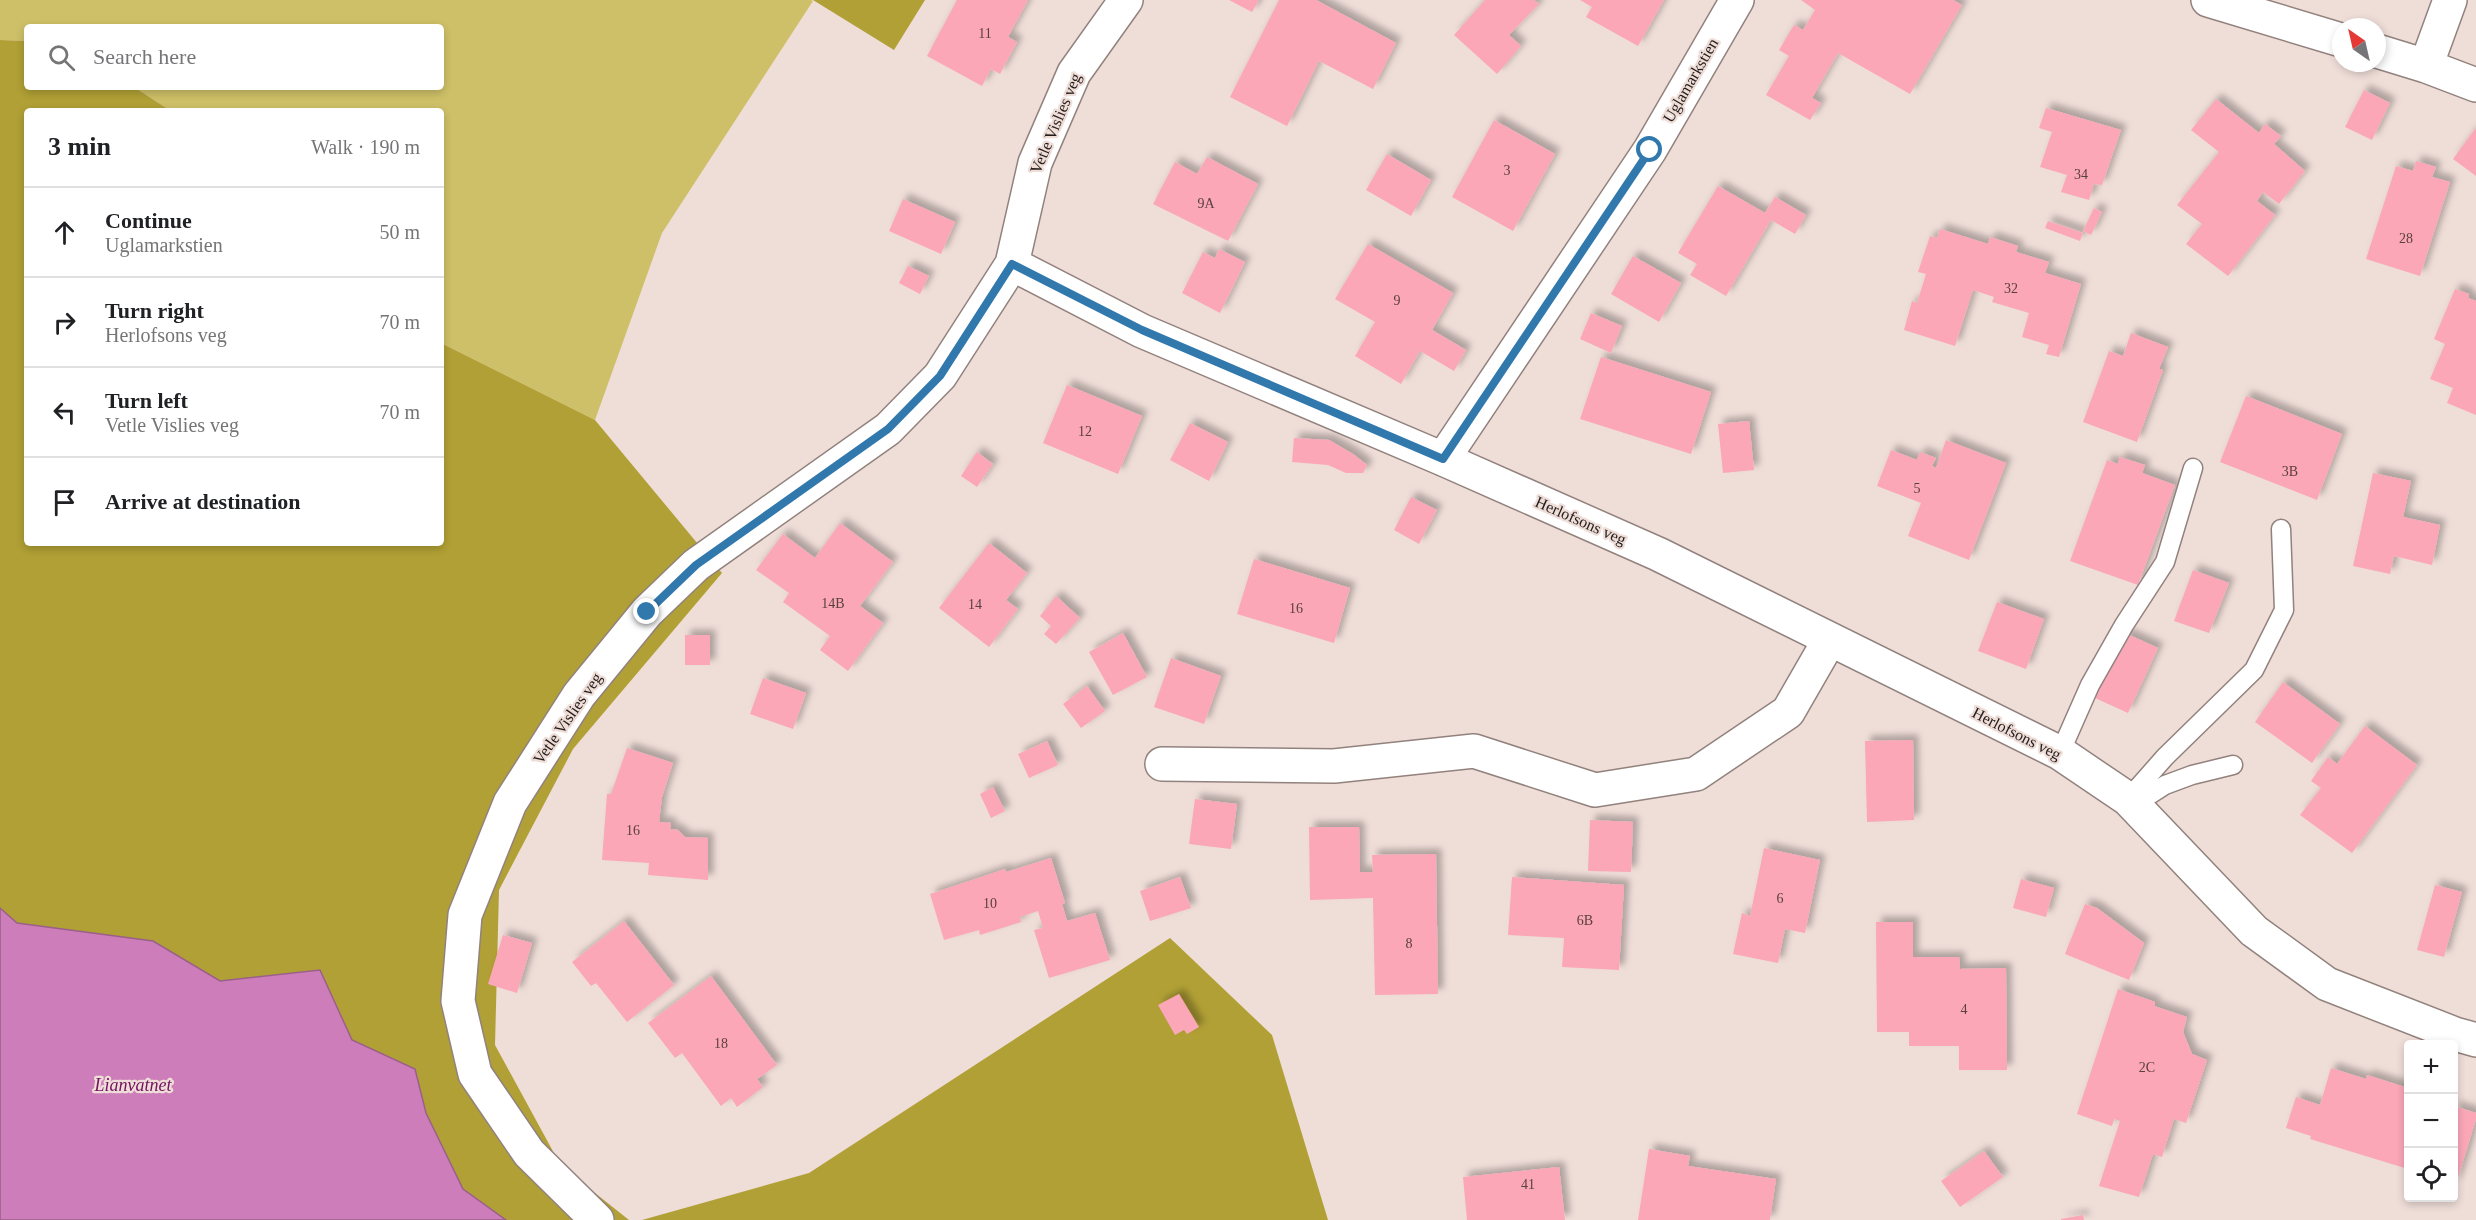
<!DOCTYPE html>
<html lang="en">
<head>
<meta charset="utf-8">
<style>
  body { margin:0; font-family:"Times New Roman",serif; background:#f6f6f6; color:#202124 }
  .controls { position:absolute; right:18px; bottom:18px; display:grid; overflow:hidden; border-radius:6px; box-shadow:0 3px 9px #0003 }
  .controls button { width:54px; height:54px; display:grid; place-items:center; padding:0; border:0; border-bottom:2px solid #e0e0e0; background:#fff; color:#202124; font:30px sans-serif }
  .compass { position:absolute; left:2332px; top:18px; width:54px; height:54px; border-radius:50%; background:#fff; box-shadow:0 3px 9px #0003; rotate:326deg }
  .stop { position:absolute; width:18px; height:18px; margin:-14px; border:4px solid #3178ad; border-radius:50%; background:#fff }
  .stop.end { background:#3178ad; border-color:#fff; box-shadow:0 2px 6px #0008 }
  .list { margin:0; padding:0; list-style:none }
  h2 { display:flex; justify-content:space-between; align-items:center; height:78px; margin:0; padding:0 24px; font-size:26px }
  h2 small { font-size:20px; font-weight:400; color:#757577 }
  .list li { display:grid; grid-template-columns:39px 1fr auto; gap:18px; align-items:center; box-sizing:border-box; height:90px; padding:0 24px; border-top:2px solid #e0e0e0 }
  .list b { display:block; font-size:22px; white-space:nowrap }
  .list p { margin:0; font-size:20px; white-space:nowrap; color:#757577 }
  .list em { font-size:20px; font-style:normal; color:#757577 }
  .icon { flex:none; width:33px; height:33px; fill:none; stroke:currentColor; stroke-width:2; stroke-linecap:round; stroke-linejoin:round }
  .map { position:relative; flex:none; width:2476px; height:1220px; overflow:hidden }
  .search { position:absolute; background:#fff; box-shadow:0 3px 9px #0003; left:24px; top:24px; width:420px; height:66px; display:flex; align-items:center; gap:15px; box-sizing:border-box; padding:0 21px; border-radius:6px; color:#757577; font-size:22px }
  .panel { position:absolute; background:#fff; box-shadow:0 3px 9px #0003; left:24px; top:108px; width:420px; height:438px; border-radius:6px }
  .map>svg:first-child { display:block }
</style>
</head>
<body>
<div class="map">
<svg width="2476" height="1220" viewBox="0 0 2476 1220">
  <defs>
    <filter id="shadow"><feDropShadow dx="5.5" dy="-5.5" stdDeviation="3" flood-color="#0004"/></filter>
  </defs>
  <rect width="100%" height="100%" fill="#efddd8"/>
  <path fill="#cec068" d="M 0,0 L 811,0 L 813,1 L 662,233 L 595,420 L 441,343 L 441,111 L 171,111 L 134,87 L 441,87 L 441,27 L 27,27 L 27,41 L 0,40 Z"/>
  <path fill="#b1a035" d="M 813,0 L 925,0 L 894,50 Z
    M 0,40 L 27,41 L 27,87 L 134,87 L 171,111 L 27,111 L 27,543 L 441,543 L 441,343 L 595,420 L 722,573 L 573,749 L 499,890 L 495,1045 L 561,1166 L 629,1220 L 506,1220 L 463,1189 L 426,1113 L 415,1070 L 352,1040 L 320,970 L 220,981 L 153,941 L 17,923 L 0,908 Z
    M 1170,938 L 1272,1035 L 1328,1220 L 642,1220 L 809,1173 Z"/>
  <path fill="#cd7db9" stroke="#9a6089" stroke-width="1.5" d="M 0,908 L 17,923 L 153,941 L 220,981 L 320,970 L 352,1040 L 415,1069 L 426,1113 L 463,1189 L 506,1220 L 0,1220 Z"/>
  <path fill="#fba7b7" filter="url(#shadow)" d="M 957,0 L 1028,0 L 1008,37 L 1017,42 L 1000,74 L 991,69 L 982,86 L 927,56 Z
    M 1229,0 L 1259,0 L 1252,12 Z
    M 1279,0 L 1316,0 L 1396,43 L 1373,89 L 1319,61 L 1287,126 L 1230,97 Z
    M 1485,0 L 1534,0 L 1539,4 L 1509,35 L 1521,46 L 1497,74 L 1454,35 Z
    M 1580,0 L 1664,0 L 1638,46 L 1586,17 L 1592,7 Z
    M 1801,0 L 1953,0 L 1962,5 L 1910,94 L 1838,53 L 1812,98 L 1821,103 L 1810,120 L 1766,95 L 1789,56 L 1779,50 L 1794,25 L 1803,30 L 1815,10 Z
    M 2364,90 L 2390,103 L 2372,140 L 2345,127 Z
    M 2216,99 L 2259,133 L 2265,124 L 2281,136 L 2274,144 L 2305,171 L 2279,204 L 2263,192 L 2257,201 L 2275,215 L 2228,276 L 2186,244 L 2202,224 L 2177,205 L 2219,152 L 2191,130 Z
    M 2046,108 L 2121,130 L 2102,185 L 2094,184 L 2089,200 L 2061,192 L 2067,175 L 2040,167 L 2052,132 L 2039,128 Z
    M 1494,120 L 1555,154 L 1513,231 L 1452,197 Z
    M 2475,129 L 2476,130 L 2476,176 L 2453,159 Z
    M 1387,154 L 1431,180 L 1411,216 L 1366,190 Z
    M 1207,157 L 1258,184 L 1228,241 L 1153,204 L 1175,162 L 1197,174 Z
    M 2416,161 L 2436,167 L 2432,177 L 2450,182 L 2420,276 L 2366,259 L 2396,166 L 2413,171 Z
    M 1718,186 L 1765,213 L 1775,197 L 1806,215 L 1795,234 L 1771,220 L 1726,296 L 1690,275 L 1697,264 L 1678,253 Z
    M 903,199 L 955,222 L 941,254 L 889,231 Z
    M 2094,208 L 2102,212 L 2091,235 L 2083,231 Z
    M 2048,221 L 2083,233 L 2080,241 L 2045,228 Z
    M 1940,229 L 1988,244 L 1990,237 L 2018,246 L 2016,252 L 2049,262 L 2045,273 L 2081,284 L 2059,357 L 2046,354 L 2049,345 L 2022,337 L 2029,313 L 1992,302 L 1994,297 L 1973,290 L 1955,346 L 1904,330 L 1912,301 L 1917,303 L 1926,274 L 1918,272 L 1930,236 L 1937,238 Z
    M 1368,244 L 1453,293 L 1432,330 L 1466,350 L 1454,371 L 1420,351 L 1401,384 L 1355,356 L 1375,322 L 1335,299 Z
    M 1219,249 L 1245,262 L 1220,313 L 1182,293 L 1203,252 L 1215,258 Z
    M 1633,256 L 1681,283 L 1659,322 L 1611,294 Z
    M 908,266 L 929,276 L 920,294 L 899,283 Z
    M 2455,289 L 2469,294 L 2468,298 L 2476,301 L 2476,415 L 2447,403 L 2453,388 L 2430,379 L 2445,344 L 2434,339 Z
    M 1591,313 L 1622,326 L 1611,353 L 1580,339 Z
    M 2131,333 L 2168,347 L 2159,369 L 2163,370 L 2137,442 L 2083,422 L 2109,351 L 2123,356 Z
    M 1601,357 L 1711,392 L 1691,454 L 1580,419 Z
    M 1067,385 L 1142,416 L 1118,474 L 1043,443 Z
    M 2246,396 L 2342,434 L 2317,500 L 2220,462 Z
    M 1749,421 L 1754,470 L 1723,473 L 1718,424 Z
    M 1190,423 L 1228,442 L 1209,481 L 1170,460 Z
    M 1294,438 L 1329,440 L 1353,454 L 1367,465 L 1363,473 L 1346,473 L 1328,465 L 1292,462 Z
    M 1946,440 L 2006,463 L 1969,560 L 1908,536 L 1921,503 L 1877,486 L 1891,450 L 1917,460 L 1920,452 L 1936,458 L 1932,466 L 1936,468 Z
    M 977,452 L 993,464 L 977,487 L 961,476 Z
    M 2120,457 L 2145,465 L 2142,473 L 2175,485 L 2138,585 L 2070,561 L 2107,460 L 2118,464 Z
    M 2373,473 L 2411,481 L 2403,517 L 2440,525 L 2432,565 L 2394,556 L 2390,574 L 2353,566 Z
    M 1411,497 L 1437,510 L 1419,544 L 1394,530 Z
    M 840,523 L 893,562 L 860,606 L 883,623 L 848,671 L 820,650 L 830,636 L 783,602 L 789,593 L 756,570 L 783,534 L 815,558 Z
    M 989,543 L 1027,573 L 1006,600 L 1018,609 L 989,647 L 939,608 Z
    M 1254,559 L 1350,588 L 1334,643 L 1237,614 Z
    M 2193,570 L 2229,583 L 2209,633 L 2174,621 Z
    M 1056,596 L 1080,618 L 1056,644 L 1044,634 L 1051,626 L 1040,616 Z
    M 1997,602 L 2044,619 L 2026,669 L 1978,651 Z
    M 1123,633 L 1147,677 L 1113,695 L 1089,652 Z
    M 2125,633 L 2158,648 L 2128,713 L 2095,698 Z
    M 685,635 L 710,635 L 710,665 L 685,665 Z
    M 1171,658 L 1221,676 L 1204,724 L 1154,707 Z
    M 763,678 L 806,693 L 793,729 L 750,714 Z
    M 2283,682 L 2340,724 L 2312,763 L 2255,722 Z
    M 1087,686 L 1105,711 L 1081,728 L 1063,704 Z
    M 2365,726 L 2417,765 L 2352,853 L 2300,815 L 2321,788 L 2311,781 L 2328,757 L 2337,764 Z
    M 1913,740 L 1914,820 L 1867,822 L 1865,741 Z
    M 1047,741 L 1058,765 L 1029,778 L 1018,754 Z
    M 627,748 L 673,763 L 662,797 L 659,822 L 671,823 L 670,829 L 678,830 L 685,837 L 708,838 L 708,880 L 648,875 L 649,863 L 602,860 L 607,794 L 611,794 Z
    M 993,787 L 1005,811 L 991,818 L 980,794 Z
    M 1195,799 L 1237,804 L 1231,849 L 1189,844 Z
    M 1590,820 L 1633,822 L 1631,872 L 1588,871 Z
    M 1309,827 L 1359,827 L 1360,872 L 1373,872 L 1372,855 L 1436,854 L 1438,994 L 1375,995 L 1373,898 L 1310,900 Z
    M 1764,848 L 1820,860 L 1805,933 L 1785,929 L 1778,963 L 1733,954 L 1742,913 L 1750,916 Z
    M 1051,858 L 1065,903 L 1062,904 L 1067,921 L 1095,913 L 1110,960 L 1049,978 L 1034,930 L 1043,928 L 1038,911 L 1020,917 L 1021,922 L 980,935 L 979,930 L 944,940 L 930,894 L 1005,869 L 1006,872 Z
    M 1180,877 L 1191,908 L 1150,921 L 1140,891 Z
    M 1512,877 L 1624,885 L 1619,970 L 1562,967 L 1564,938 L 1508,935 Z
    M 2021,879 L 2054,888 L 2046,917 L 2013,908 Z
    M 2435,885 L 2462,892 L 2444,957 L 2417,950 Z
    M 2085,904 L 2097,908 L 2144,943 L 2129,980 L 2065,954 Z
    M 624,921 L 674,985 L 627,1022 L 596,983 L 591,986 L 572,962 Z
    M 1876,922 L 1913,922 L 1913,957 L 1959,957 L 1960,969 L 2006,968 L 2007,1070 L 1959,1070 L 1959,1046 L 1909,1046 L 1909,1032 L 1877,1032 Z
    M 503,935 L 532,943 L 517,993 L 488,984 Z
    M 711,976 L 777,1065 L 757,1079 L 763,1087 L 737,1107 L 731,1098 L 721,1106 L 682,1053 L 675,1058 L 648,1023 Z
    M 2118,989 L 2155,1002 L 2154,1006 L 2187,1017 L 2183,1032 L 2192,1054 L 2207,1060 L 2186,1123 L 2174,1119 L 2162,1157 L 2153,1154 L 2139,1197 L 2099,1186 L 2120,1121 L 2114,1119 L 2112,1126 L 2077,1114 Z
    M 1179,994 L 1199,1027 L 1187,1034 L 1184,1030 L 1175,1035 L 1158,1005 Z
    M 2331,1068 L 2366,1079 L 2367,1075 L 2408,1088 L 2408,1169 L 2310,1139 L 2311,1136 L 2286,1128 L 2296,1097 L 2320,1105 Z
    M 2454,1106 L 2476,1113 L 2476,1119 L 2456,1184 L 2454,1183 Z
    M 1649,1149 L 1690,1156 L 1688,1166 L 1776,1179 L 1770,1220 L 1638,1220 Z
    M 1984,1151 L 2003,1177 L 1960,1207 L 1941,1181 Z
    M 1559,1167 L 1565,1220 L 1467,1220 L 1463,1177 Z
    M 2083,1215 L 2084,1220 L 2061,1220 L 2061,1219 Z"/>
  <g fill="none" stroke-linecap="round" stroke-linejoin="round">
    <defs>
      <path id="lane" d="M 2060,753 L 2090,685 L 2124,625 L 2165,562 L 2193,468
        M 2128,799 L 2165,757 L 2254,670 L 2284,610 L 2281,529
        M 2134,805 L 2165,785 L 2192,775 L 2233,765"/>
      <path id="street" d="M 2208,0 L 2341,40
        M 2377,51 L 2426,66 L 2476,85
        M 2426,66 L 2450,0
        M 1012,264 L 1142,331 L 1443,459 L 1658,554 L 2060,753 L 2128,799 L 2254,931 L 2327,984 L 2455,1034 L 2476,1040
        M 1443,459 L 1650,150 L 1737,0
        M 1162,764 L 1334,766 L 1474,751 L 1595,790 L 1696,774 L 1788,712 L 1830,639
        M 597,1220 L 529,1153 L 475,1074 L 458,1001 L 465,915 L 510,803 L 579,695 L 647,612 L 696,565 L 888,429 L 940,376 L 1012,264 L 1035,163 L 1074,73 L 1126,0"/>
    </defs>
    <use href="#lane" stroke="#92827d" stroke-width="21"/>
    <use href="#street" stroke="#92827d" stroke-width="36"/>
    <use href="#lane" stroke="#fff" stroke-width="18"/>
    <use href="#street" stroke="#fff" stroke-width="33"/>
  </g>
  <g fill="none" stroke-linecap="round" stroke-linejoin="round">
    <path stroke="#3178ad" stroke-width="8" d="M 647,612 L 696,565 L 888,429 L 940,376 L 1012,264 L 1142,330 L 1443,459 L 1650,150"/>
  </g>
  <g text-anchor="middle" stroke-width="4.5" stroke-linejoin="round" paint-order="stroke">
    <g font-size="14" fill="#583f41">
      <text x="985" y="38">11</text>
      <text x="1507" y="175">3</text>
      <text x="2081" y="179">34</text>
      <text x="1206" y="208">9A</text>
      <text x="2406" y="243">28</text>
      <text x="2011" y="293">32</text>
      <text x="1397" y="305">9</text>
      <text x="1085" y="436">12</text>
      <text x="2290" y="476">3B</text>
      <text x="1917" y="493">5</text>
      <text x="833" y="608">14B</text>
      <text x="975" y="609">14</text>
      <text x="1296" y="613">16</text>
      <text x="633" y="835">16</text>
      <text x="1780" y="903">6</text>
      <text x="990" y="908">10</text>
      <text x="1585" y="925">6B</text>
      <text x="1409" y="948">8</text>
      <text x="1964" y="1014">4</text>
      <text x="721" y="1048">18</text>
      <text x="2147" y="1072">2C</text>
      <text x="1528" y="1189">41</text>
    </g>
    <g font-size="16" fill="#221c1a" stroke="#efddd8">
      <text transform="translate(1690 80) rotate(-60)" y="6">Uglamarkstien</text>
      <text transform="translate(1055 123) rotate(-67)" y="6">Vetle Vislies veg</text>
      <text transform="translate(1581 520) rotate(24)" y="6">Herlofsons veg</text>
      <text transform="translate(567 718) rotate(-55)" y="6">Vetle Vislies veg</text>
      <text transform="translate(2017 733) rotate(27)" y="6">Herlofsons veg</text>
    </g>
    <g font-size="18" font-style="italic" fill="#731162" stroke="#efddd8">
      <text x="133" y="1091">Lianvatnet</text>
    </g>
  </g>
</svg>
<div class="controls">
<button>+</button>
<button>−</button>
<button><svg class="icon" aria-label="locate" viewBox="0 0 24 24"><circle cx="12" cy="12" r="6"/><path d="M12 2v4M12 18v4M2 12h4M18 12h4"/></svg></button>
</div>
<svg class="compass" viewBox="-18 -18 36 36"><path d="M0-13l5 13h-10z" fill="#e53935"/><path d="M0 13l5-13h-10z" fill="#757577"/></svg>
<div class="stop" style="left:1650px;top:150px"></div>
<div class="stop end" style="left:647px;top:612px"></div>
<div class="search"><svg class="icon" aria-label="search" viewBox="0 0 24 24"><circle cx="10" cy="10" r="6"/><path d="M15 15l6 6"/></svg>Search here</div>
<section class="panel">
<h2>3 min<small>Walk · 190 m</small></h2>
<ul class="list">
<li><svg class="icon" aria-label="ahead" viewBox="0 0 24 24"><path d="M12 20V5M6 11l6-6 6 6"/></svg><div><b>Continue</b><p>Uglamarkstien</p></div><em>50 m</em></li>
<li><svg class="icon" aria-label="right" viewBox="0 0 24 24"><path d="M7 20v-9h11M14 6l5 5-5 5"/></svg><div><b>Turn right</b><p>Herlofsons veg</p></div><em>70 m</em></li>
<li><svg class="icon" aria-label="left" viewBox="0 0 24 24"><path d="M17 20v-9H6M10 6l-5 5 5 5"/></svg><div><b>Turn left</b><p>Vetle Vislies veg</p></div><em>70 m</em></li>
<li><svg class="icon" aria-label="arrive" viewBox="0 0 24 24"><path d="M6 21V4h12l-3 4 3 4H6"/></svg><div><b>Arrive at destination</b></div></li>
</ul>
</section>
</div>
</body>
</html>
